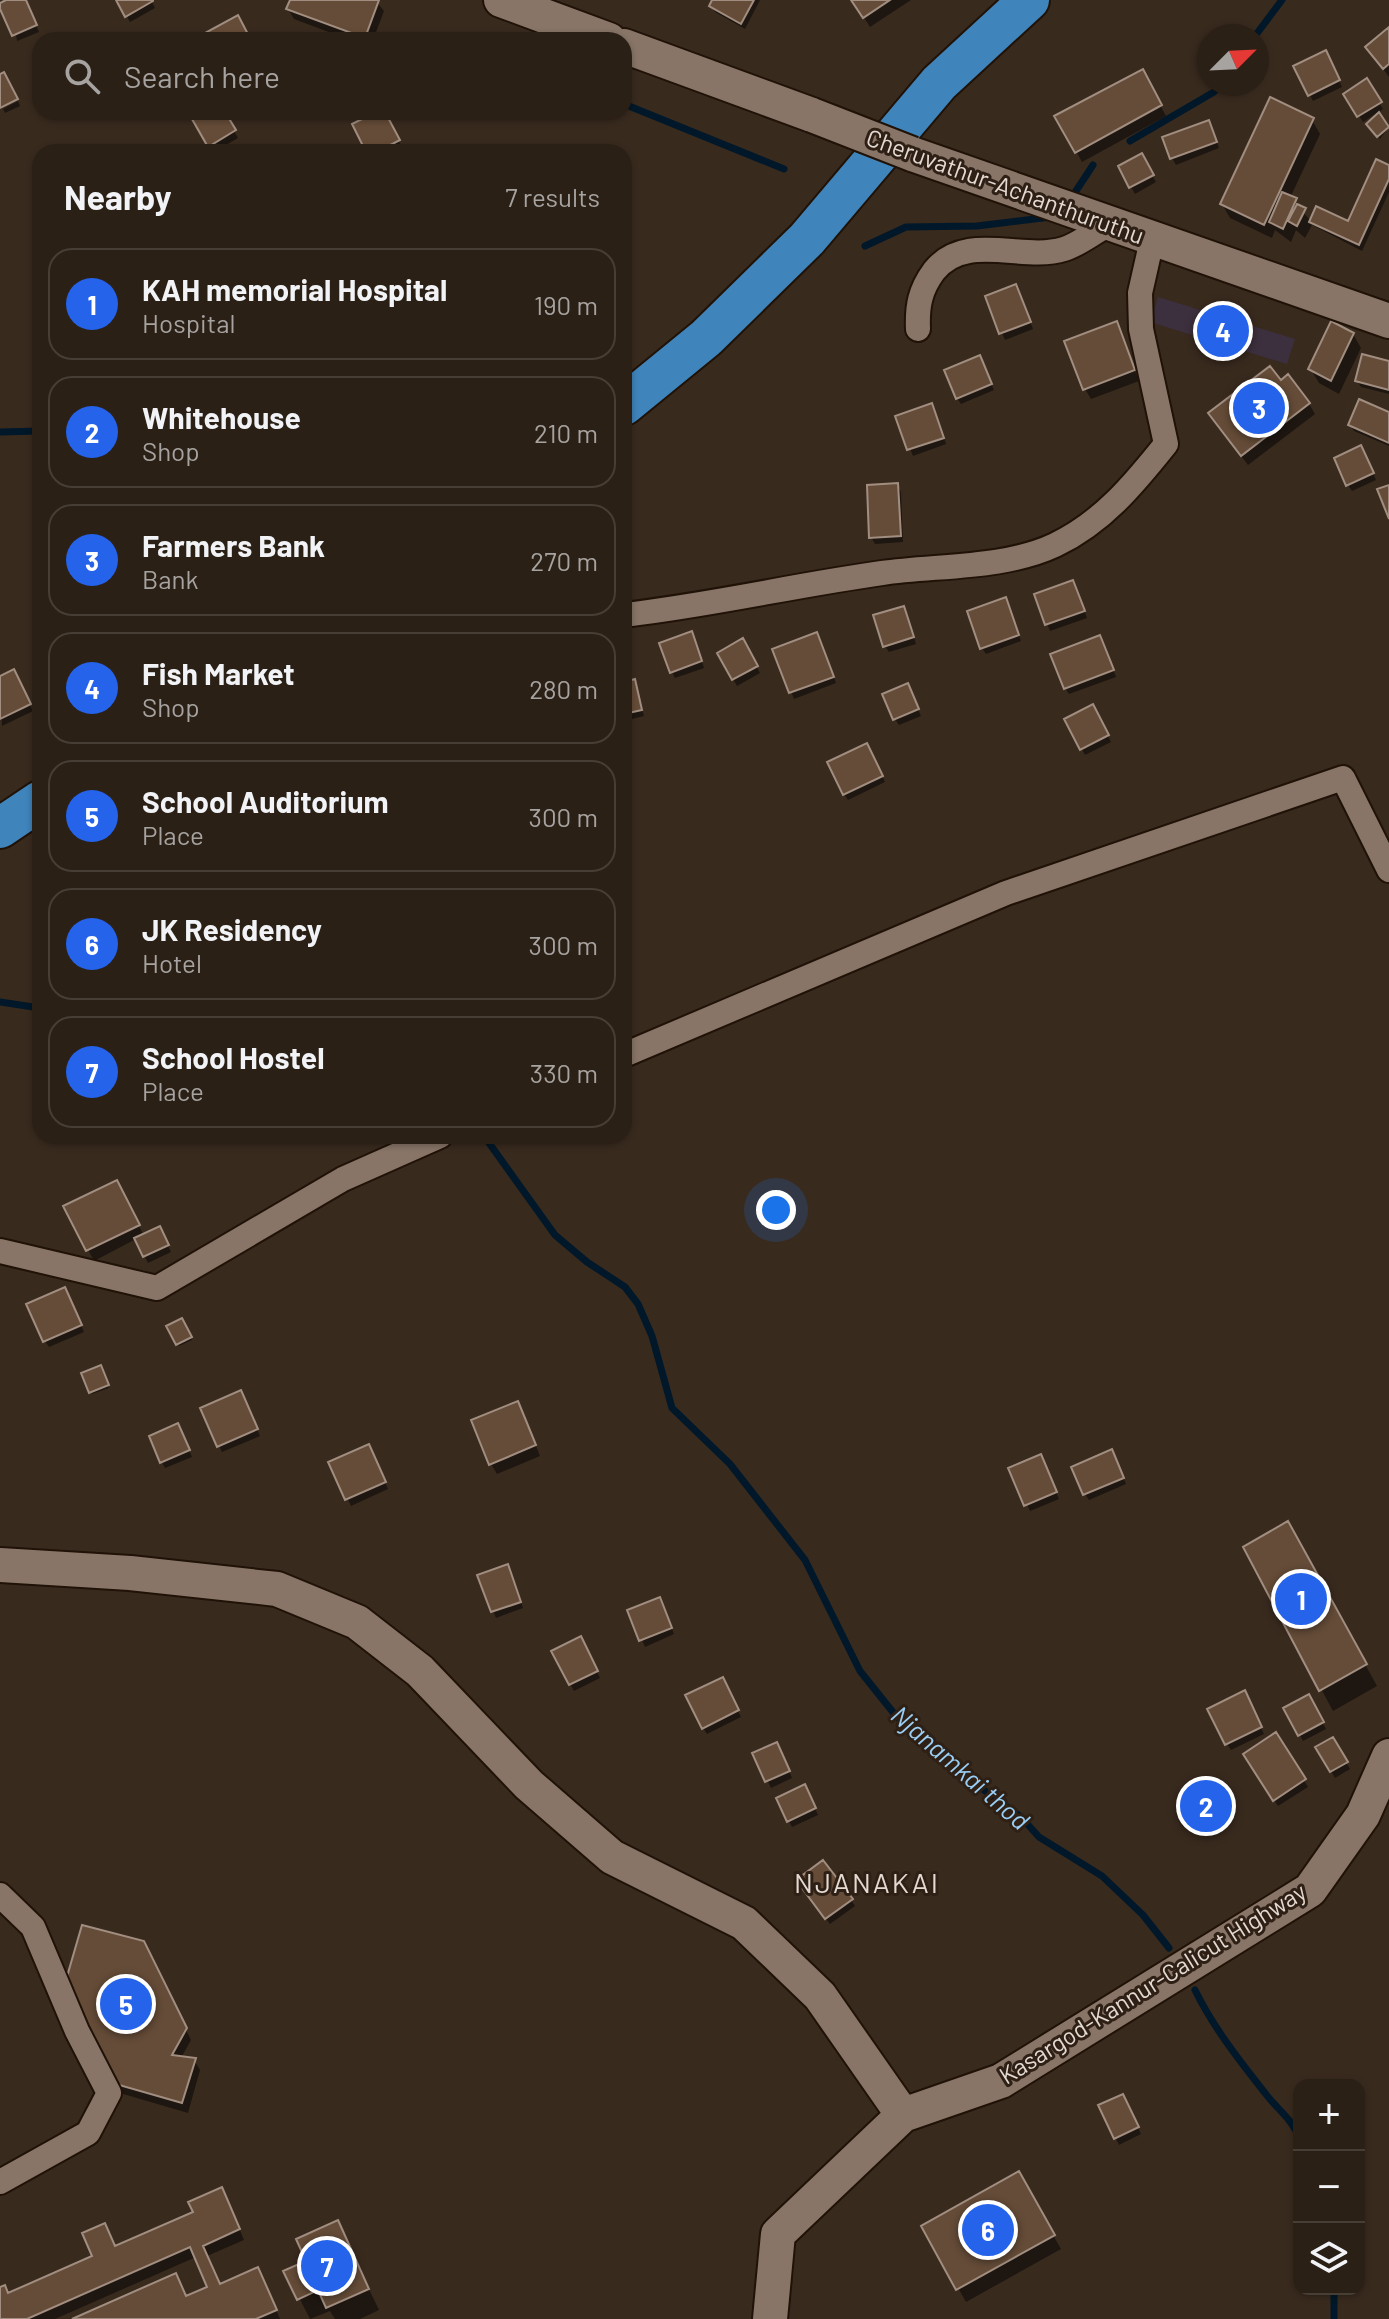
<!DOCTYPE html>
<html lang="en">
<head>
<meta charset="utf-8">
<style>
  body { margin:0; font-family:Barlow,sans-serif; background:#33281f; color:#f1f3f6 }
  .controls { position:absolute; right:24px; bottom:24px; display:grid; overflow:hidden; border-radius:16px; box-shadow:0 2px 6px #0004 }
  .controls button { width:72px; height:72px; display:grid; place-items:center; padding:0; border:0; border-bottom:2px solid #473e35; background:#2b2016; color:#f1f3f6; font:40px sans-serif }
  .compass { position:absolute; left:1197px; top:24px; width:72px; height:72px; border-radius:50%; background:#2b2016; box-shadow:0 2px 6px #0004; rotate:66deg }
  .you { position:absolute; left:776px; top:1210px; width:28px; height:28px; margin:-20px; border:6px solid #fff; border-radius:50%; background:#1a73e8; box-shadow:0 0 0 12px #1a73e833 }
  .badge { display:grid; place-items:center; width:52px; height:52px; border-radius:50%; background:#2563eb; color:#fff; font-size:26px; font-weight:700 }
  .pin { position:absolute; translate:-50% -50%; border:4px solid #fff; box-shadow:0 2px 8px #0006 }
  .list { margin:0; padding:0; list-style:none }
  h2 { display:flex; justify-content:space-between; align-items:center; height:104px; margin:0; padding:0 32px; font-size:34px }
  h2 small { font-size:26px; font-weight:400; color:#a6a3a1 }
  .list li { display:grid; grid-template-columns:52px 1fr auto; gap:24px; align-items:center; box-sizing:border-box; height:112px; margin:0 16px 16px; padding:0 16px; border:2px solid #473e35; border-radius:24px }
  .list b { display:block; font-size:30px; white-space:nowrap }
  .list p { margin:0; font-size:26px; white-space:nowrap; color:#a6a3a1 }
  .list em { font-size:26px; font-style:normal; color:#a6a3a1 }
  .icon { flex:none; width:44px; height:44px; fill:none; stroke:currentColor; stroke-width:2; stroke-linecap:round; stroke-linejoin:round }
  .map { position:relative; flex:none; width:1389px; height:2319px; overflow:hidden }
  .search { position:absolute; background:#2b2016; box-shadow:0 2px 6px #0004; left:32px; top:32px; width:600px; height:88px; display:flex; align-items:center; gap:20px; box-sizing:border-box; padding:0 28px; border-radius:24px; color:#a6a3a1; font-size:30px }
  .panel { position:absolute; background:#2b2016; box-shadow:0 2px 6px #0004; left:32px; top:144px; width:600px; height:1000px; border-radius:24px }
  .map>svg:first-child { display:block }
</style>
</head>
<body>
<div class="map">
<svg width="1389" height="2319" viewBox="0 0 1389 2319">
  <rect width="100%" height="100%" fill="#392a1e"/>
  <path fill="#3d303e" d="M 1158,297 L 1295,339 L 1287,364 L 1150,322 Z"/>
  <path fill="#0007" d="M 11,0 L 24,0 L 39,32 L 17,41 Z
    M 118,0 L 151,0 L 155,8 L 130,22 Z
    M 292,0 L 375,0 L 384,11 L 373,40 L 350,40 L 294,19 L 288,9 Z
    M 714,0 L 760,0 L 745,29 L 715,12 L 711,6 Z
    M 853,0 L 911,0 L 870,27 Z
    M 1389,30 L 1389,77 L 1368,48 Z
    M 1329,59 L 1342,87 L 1313,101 L 1310,95 Z
    M 1142,72 L 1166,116 L 1082,162 L 1057,117 Z
    M 1366,81 L 1383,109 L 1363,122 L 1345,94 Z
    M 18,101 L 20,106 L 5,113 L 3,109 Z
    M 208,112 L 223,112 L 238,138 L 214,152 L 195,120 Z
    M 381,112 L 402,147 L 393,152 L 369,152 Z
    M 1378,115 L 1389,127 L 1380,139 L 1369,127 Z
    M 1312,120 L 1320,134 L 1290,198 L 1311,221 L 1349,223 L 1389,168 L 1389,192 L 1362,251 L 1312,225 L 1305,238 L 1296,230 L 1291,242 L 1275,230 L 1272,238 L 1230,218 L 1222,204 Z
    M 1212,129 L 1219,148 L 1176,165 L 1172,158 Z
    M 1141,156 L 1156,182 L 1135,194 L 1120,167 Z
    M 1019,293 L 1033,329 L 1005,340 L 987,298 Z
    M 1116,323 L 1139,381 L 1091,399 L 1085,389 Z
    M 1353,334 L 1361,348 L 1339,394 L 1319,383 L 1310,368 Z
    M 1389,363 L 1389,394 L 1361,387 L 1357,381 Z
    M 982,364 L 994,390 L 961,404 L 957,398 Z
    M 1280,383 L 1309,404 L 1315,414 L 1248,465 L 1217,424 Z
    M 935,412 L 946,444 L 913,456 L 898,417 Z
    M 1389,414 L 1389,446 L 1354,431 L 1350,425 Z
    M 1364,454 L 1376,480 L 1352,491 L 1348,485 Z
    M 897,485 L 901,492 L 903,542 L 875,544 L 871,537 Z
    M 1076,588 L 1087,618 L 1050,631 L 1036,595 Z
    M 1008,606 L 1021,641 L 986,654 L 982,648 Z
    M 907,615 L 916,644 L 889,652 L 885,646 Z
    M 695,640 L 704,668 L 675,678 L 672,672 Z
    M 742,641 L 760,673 L 737,686 L 719,654 Z
    M 820,641 L 836,683 L 794,699 L 775,650 Z
    M 1103,643 L 1116,677 L 1069,694 L 1065,688 Z
    M 0,678 L 16,678 L 33,711 L 2,726 Z
    M 634,682 L 644,716 L 624,721 L 624,684 Z
    M 910,692 L 921,716 L 899,725 L 895,719 Z
    M 1093,706 L 1111,742 L 1085,755 L 1067,720 Z
    M 870,751 L 885,782 L 848,800 L 844,794 Z
    M 122,1192 L 144,1236 L 163,1235 L 171,1252 L 148,1263 L 136,1239 L 94,1261 L 66,1207 Z
    M 68,1296 L 84,1332 L 49,1347 L 45,1341 Z
    M 181,1320 L 192,1340 L 179,1346 L 169,1327 Z
    M 100,1367 L 109,1388 L 92,1394 L 84,1374 Z
    M 244,1398 L 260,1436 L 222,1452 L 202,1409 Z
    M 523,1413 L 540,1456 L 497,1474 L 491,1464 Z
    M 181,1432 L 192,1457 L 165,1468 L 162,1462 Z
    M 372,1453 L 388,1489 L 351,1506 L 331,1463 Z
    M 1115,1458 L 1126,1484 L 1089,1500 L 1085,1494 Z
    M 1044,1463 L 1059,1499 L 1030,1511 L 1011,1469 Z
    M 1299,1544 L 1377,1686 L 1333,1711 L 1245,1547 Z
    M 511,1573 L 523,1608 L 496,1618 L 480,1576 Z
    M 663,1606 L 674,1634 L 645,1647 L 630,1611 Z
    M 584,1645 L 600,1678 L 574,1691 L 554,1652 Z
    M 722,1679 L 741,1717 L 707,1734 L 703,1728 Z
    M 1308,1697 L 1326,1729 L 1303,1741 L 1286,1709 Z
    M 1247,1699 L 1264,1734 L 1231,1750 L 1227,1744 Z
    M 1275,1735 L 1308,1787 L 1278,1806 L 1245,1754 Z
    M 1332,1739 L 1350,1769 L 1335,1778 L 1318,1748 Z
    M 780,1751 L 792,1778 L 771,1788 L 755,1754 Z
    M 808,1793 L 818,1815 L 792,1827 L 789,1821 Z
    M 802,1887 L 851,1900 L 855,1906 L 830,1924 Z
    M 149,1954 L 191,2040 L 181,2058 L 194,2060 L 200,2070 L 188,2113 L 113,2091 Z
    M 1126,2103 L 1141,2134 L 1119,2145 L 1101,2106 Z
    M 1018,2174 L 1061,2249 L 966,2302 L 924,2227 Z
    M 227,2200 L 244,2240 L 207,2256 L 220,2286 L 263,2279 L 280,2319 L 77,2319 L 186,2298 L 210,2288 L 196,2257 L 55,2319 L 0,2319 L 0,2289 L 8,2295 L 95,2257 L 110,2235 L 116,2248 Z
    M 337,2223 L 379,2310 L 360,2319 L 335,2319 L 330,2311 L 310,2319 L 286,2272 L 309,2262 Z"/>
  <g fill="none" stroke-linecap="round" stroke-linejoin="round">
    <path stroke="#001829" stroke-width="7" d="M 1255,36 L 1282,0
      M 624,104 L 784,169
      M 1130,141 L 1214,92 L 1220,84
      M 1070,200 L 1093,165
      M 865,246 L 906,227 L 977,226 L 1051,217
      M 0,432 L 40,431
      M 0,1002 L 40,1008
      M 484,1136 L 555,1235 L 587,1262 L 625,1287 L 638,1304 L 652,1336 L 672,1408 L 730,1464 L 805,1560 L 860,1671 L 896,1716 L 951,1766 L 1021,1817 L 1039,1837 L 1102,1876 L 1143,1915 L 1169,1948
      M 1195,1990 C 1213,2027 1239,2060 1265,2093 C 1276,2108 1292,2119 1299,2137
      M 1334,2319 L 1334,2289"/>
  </g>
  <path fill="#654c38" stroke="#a18e80" stroke-width="2" d="M 6,0 L 26,0 L 37,25 L 12,36 L 0,9 L 0,3 Z
    M 116,0 L 153,0 L 153,1 L 125,17 Z
    M 290,0 L 379,0 L 365,38 L 286,9 Z
    M 712,0 L 754,0 L 741,24 L 709,6 Z
    M 851,0 L 890,0 L 863,18 Z
    M 238,15 L 251,40 L 195,40 L 194,39 Z
    M 1389,27 L 1389,64 L 1383,69 L 1365,47 Z
    M 1326,50 L 1340,80 L 1308,96 L 1293,66 Z
    M 1143,69 L 1162,105 L 1075,153 L 1054,116 Z
    M 4,72 L 18,99 L 0,108 L 0,74 Z
    M 1367,78 L 1382,102 L 1357,117 L 1343,94 Z
    M 1270,97 L 1314,118 L 1264,225 L 1220,204 Z
    M 204,112 L 225,112 L 236,130 L 208,147 L 192,119 Z
    M 376,112 L 385,112 L 400,140 L 377,152 L 366,152 L 352,124 Z
    M 1379,112 L 1389,127 L 1377,137 L 1366,124 Z
    M 1209,120 L 1217,142 L 1170,159 L 1162,137 Z
    M 1142,153 L 1154,175 L 1129,188 L 1118,166 Z
    M 1376,159 L 1389,165 L 1389,179 L 1359,245 L 1309,222 L 1316,206 L 1348,221 Z
    M 1282,192 L 1297,198 L 1283,229 L 1269,222 Z
    M 1297,204 L 1306,208 L 1297,226 L 1288,221 Z
    M 1016,284 L 1031,322 L 999,334 L 985,296 Z
    M 1117,321 L 1135,370 L 1083,390 L 1064,341 Z
    M 1331,321 L 1354,333 L 1331,381 L 1308,369 Z
    M 1362,354 L 1389,361 L 1389,390 L 1355,381 Z
    M 980,355 L 992,384 L 956,399 L 944,370 Z
    M 1270,366 L 1281,380 L 1288,374 L 1310,403 L 1241,456 L 1208,413 Z
    M 1359,399 L 1389,412 L 1389,443 L 1348,425 Z
    M 932,403 L 944,438 L 907,450 L 895,416 Z
    M 1361,445 L 1374,473 L 1346,486 L 1334,458 Z
    M 898,483 L 901,536 L 869,538 L 867,485 Z
    M 1389,485 L 1389,519 L 1377,489 Z
    M 1073,580 L 1085,611 L 1045,625 L 1034,594 Z
    M 1006,597 L 1019,635 L 980,649 L 967,611 Z
    M 904,606 L 914,637 L 883,647 L 873,615 Z
    M 692,631 L 702,661 L 670,673 L 659,643 Z
    M 817,632 L 834,677 L 789,693 L 772,649 Z
    M 1100,635 L 1114,670 L 1064,689 L 1050,654 Z
    M 743,638 L 758,666 L 732,680 L 717,653 Z
    M 14,669 L 31,704 L 0,719 L 0,676 Z
    M 635,679 L 642,710 L 624,714 L 624,682 Z
    M 908,683 L 919,709 L 893,720 L 882,694 Z
    M 1093,704 L 1109,735 L 1080,750 L 1064,719 Z
    M 867,743 L 883,776 L 843,795 L 827,762 Z
    M 117,1180 L 140,1225 L 86,1251 L 63,1206 Z
    M 160,1226 L 169,1245 L 143,1257 L 134,1238 Z
    M 65,1287 L 82,1325 L 43,1342 L 26,1304 Z
    M 182,1318 L 192,1337 L 176,1345 L 166,1326 Z
    M 101,1365 L 109,1385 L 89,1393 L 81,1373 Z
    M 241,1390 L 258,1429 L 217,1447 L 200,1408 Z
    M 518,1401 L 536,1445 L 489,1465 L 471,1420 Z
    M 178,1423 L 190,1450 L 160,1463 L 149,1436 Z
    M 369,1444 L 386,1482 L 345,1500 L 328,1462 Z
    M 1112,1449 L 1124,1478 L 1083,1495 L 1071,1467 Z
    M 1041,1454 L 1057,1492 L 1024,1506 L 1008,1468 Z
    M 1288,1521 L 1367,1664 L 1319,1691 L 1243,1547 Z
    M 508,1564 L 521,1602 L 491,1612 L 477,1575 Z
    M 660,1597 L 672,1628 L 639,1641 L 627,1610 Z
    M 581,1636 L 598,1671 L 569,1685 L 551,1651 Z
    M 723,1677 L 739,1710 L 702,1729 L 685,1695 Z
    M 1245,1690 L 1262,1727 L 1225,1745 L 1207,1709 Z
    M 1309,1694 L 1324,1722 L 1298,1736 L 1283,1708 Z
    M 1276,1732 L 1306,1779 L 1273,1801 L 1243,1754 Z
    M 1333,1737 L 1348,1762 L 1330,1772 L 1315,1747 Z
    M 777,1742 L 790,1771 L 765,1782 L 752,1753 Z
    M 805,1784 L 816,1808 L 787,1822 L 776,1798 Z
    M 823,1860 L 853,1899 L 825,1919 L 796,1880 Z
    M 82,1925 L 144,1941 L 187,2028 L 172,2055 L 196,2058 L 182,2103 L 105,2081 L 66,1980 Z
    M 1123,2094 L 1139,2127 L 1114,2139 L 1098,2105 Z
    M 1019,2171 L 1055,2235 L 956,2290 L 921,2226 Z
    M 222,2187 L 240,2229 L 203,2246 L 220,2284 L 258,2267 L 277,2310 L 256,2319 L 72,2319 L 176,2273 L 186,2296 L 207,2287 L 190,2247 L 27,2319 L 0,2319 L 0,2287 L 5,2285 L 8,2293 L 92,2256 L 82,2233 L 105,2223 L 115,2246 L 193,2212 L 188,2202 Z
    M 338,2220 L 369,2289 L 326,2308 L 318,2290 L 297,2300 L 283,2271 L 306,2261 L 296,2239 Z"/>
  <g fill="none" stroke-linecap="round" stroke-linejoin="round">
    <defs>
      <path id="minor" d="M 918,329 C 917,306 920,290 934,271 C 966,231 1022,262 1064,249 C 1078,245 1094,232 1108,225
        M 624,615 C 711,605 796,585 882,573 C 937,565 1004,569 1055,545 C 1103,522 1134,484 1166,444 L 1141,329 L 1140,293 L 1152,240
        M 624,1055 L 1006,893 L 1343,778 L 1389,870
        M 0,1251 L 157,1288 L 343,1179 L 440,1136
        M 0,1895 L 33,1927 L 77,2031 L 109,2093 L 88,2133 L 0,2182"/>
      <path id="secondary" d="M 501,0 L 609,40
        M 624,46 L 812,115
        M 912,154 L 1389,321
        M 0,1565 L 130,1573 L 277,1589 L 357,1622 L 420,1671 L 529,1785 L 612,1857 L 744,1923 L 820,1996 L 903,2115
        M 770,2319 L 778,2234 L 903,2115 L 1001,2081 L 1310,1890 L 1363,1815 L 1389,1756"/>
      <path id="trunk" d="M 624,405 L 706,338 L 807,239 L 939,83 L 1029,0
        M 0,828 L 40,801"/>
    </defs>
    <use href="#minor" stroke="#201207" stroke-width="28"/>
    <use href="#secondary" stroke="#201207" stroke-width="38"/>
    <use href="#trunk" stroke="#201207" stroke-width="44"/>
    <use href="#minor" stroke="#887568" stroke-width="24"/>
    <use href="#secondary" stroke="#887568" stroke-width="34"/>
    <use href="#trunk" stroke="#3f84bb" stroke-width="40"/>
    <defs>
      <path id="secondary-bridge" d="M 812,115 L 912,154"/>
    </defs>
    <use href="#secondary-bridge" stroke="#201207" stroke-width="38" stroke-linecap="butt"/>
    <use href="#secondary-bridge" stroke="#887568" stroke-width="34"/>
  </g>
  <g text-anchor="middle" stroke-width="6" stroke-linejoin="round" paint-order="stroke">
    <g font-size="24" fill="#e4dad2" stroke="#2f2015">
      <text transform="translate(1005 187) rotate(20)" y="8">Cheruvathur-Achanthuruthu</text>
      <text transform="translate(1153 1984) rotate(-32)" y="8">Kasargod-Kannur-Calicut Highway</text>
    </g>
    <g font-size="26" font-style="italic" fill="#9acef4" stroke="#2f2015">
      <text transform="translate(960 1768) rotate(41)" y="9">Njanamkai thod</text>
    </g>
    <g font-size="28" letter-spacing="2" fill="#e4dad2" stroke="#2f2015">
      <text x="867" y="1893">NJANAKAI</text>
    </g>
  </g>
</svg>
<div class="controls">
<button>+</button>
<button>−</button>
<button><svg class="icon" aria-label="layers" viewBox="0 0 24 24"><path d="M12 4l9 5-9 5-9-5zM3 14l9 5 9-5"/></svg></button>
</div>
<svg class="compass" viewBox="-18 -18 36 36"><path d="M0-13l5 13h-10z" fill="#e53935"/><path d="M0 13l5-13h-10z" fill="#a6a3a1"/></svg>
<div class="you"></div>
<div class="pin badge" style="left:1301px;top:1599px">1</div>
<div class="pin badge" style="left:1206px;top:1806px">2</div>
<div class="pin badge" style="left:1259px;top:408px">3</div>
<div class="pin badge" style="left:1223px;top:331px">4</div>
<div class="pin badge" style="left:126px;top:2004px">5</div>
<div class="pin badge" style="left:988px;top:2230px">6</div>
<div class="pin badge" style="left:327px;top:2266px">7</div>
<div class="search"><svg class="icon" aria-label="search" viewBox="0 0 24 24"><circle cx="10" cy="10" r="6"/><path d="M15 15l6 6"/></svg>Search here</div>
<section class="panel">
<h2>Nearby<small>7 results</small></h2>
<ul class="list">
<li><span class="badge">1</span><div><b>KAH memorial Hospital</b><p>Hospital</p></div><em>190 m</em></li>
<li><span class="badge">2</span><div><b>Whitehouse</b><p>Shop</p></div><em>210 m</em></li>
<li><span class="badge">3</span><div><b>Farmers Bank</b><p>Bank</p></div><em>270 m</em></li>
<li><span class="badge">4</span><div><b>Fish Market</b><p>Shop</p></div><em>280 m</em></li>
<li><span class="badge">5</span><div><b>School Auditorium</b><p>Place</p></div><em>300 m</em></li>
<li><span class="badge">6</span><div><b>JK Residency</b><p>Hotel</p></div><em>300 m</em></li>
<li><span class="badge">7</span><div><b>School Hostel</b><p>Place</p></div><em>330 m</em></li>
</ul>
</section>
</div>
</body>
</html>
